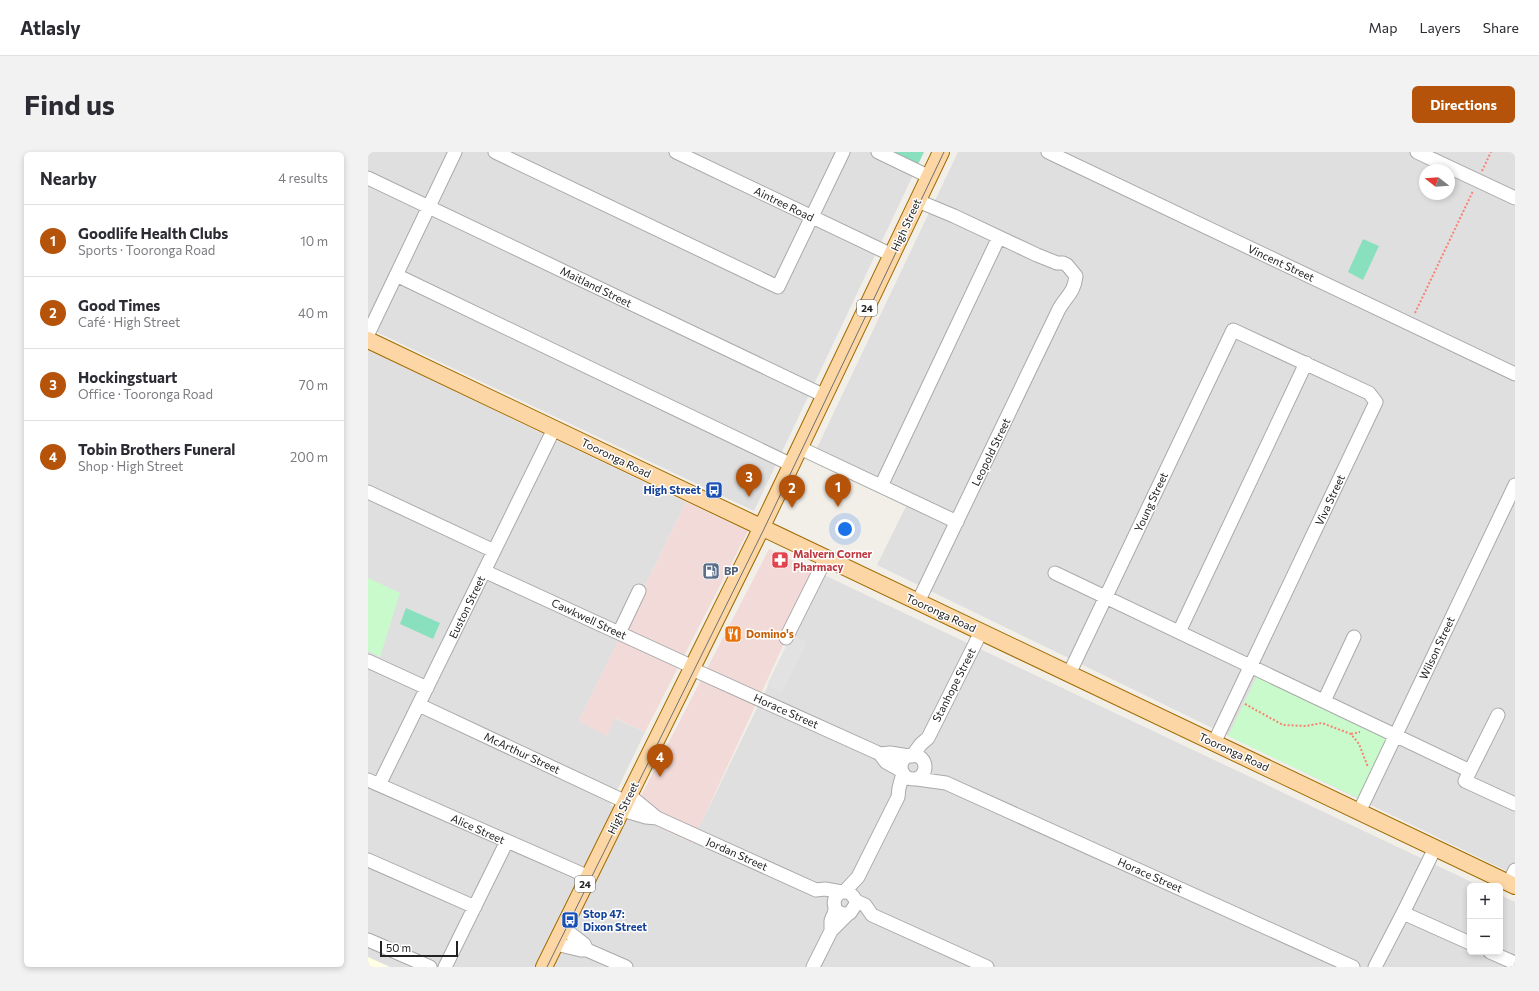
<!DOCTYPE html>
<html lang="en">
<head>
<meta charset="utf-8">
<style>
  body { margin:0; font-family:Commissioner,sans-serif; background:#f2f2f3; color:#2b2b33 }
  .controls { position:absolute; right:12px; bottom:12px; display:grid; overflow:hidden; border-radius:6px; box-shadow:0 2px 6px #0003 }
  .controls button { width:36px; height:36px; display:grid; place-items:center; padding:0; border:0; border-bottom:1px solid #e1e1e2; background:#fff; color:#2b2b33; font:20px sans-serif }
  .compass { position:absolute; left:1051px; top:12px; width:36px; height:36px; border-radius:50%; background:#fff; box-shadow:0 2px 6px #0003; rotate:287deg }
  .scale { position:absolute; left:12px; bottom:10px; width:78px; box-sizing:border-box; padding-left:4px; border:2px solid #222; border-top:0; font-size:11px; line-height:14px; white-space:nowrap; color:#222; -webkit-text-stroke:3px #fff; paint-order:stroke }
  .you { position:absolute; left:477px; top:377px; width:14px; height:14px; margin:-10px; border:3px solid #fff; border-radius:50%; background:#1a73e8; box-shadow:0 0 0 6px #1a73e833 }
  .badge { display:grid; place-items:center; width:26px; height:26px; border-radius:50%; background:#b45309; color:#fff; font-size:13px; font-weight:700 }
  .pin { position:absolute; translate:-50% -33px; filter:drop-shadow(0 1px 2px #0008) }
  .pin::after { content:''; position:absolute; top:21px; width:14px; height:12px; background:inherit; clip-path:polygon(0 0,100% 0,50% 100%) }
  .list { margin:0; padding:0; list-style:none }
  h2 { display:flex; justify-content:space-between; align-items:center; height:52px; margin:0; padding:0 16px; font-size:17px }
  h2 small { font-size:13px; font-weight:400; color:#7c7c81 }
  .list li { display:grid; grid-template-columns:26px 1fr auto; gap:12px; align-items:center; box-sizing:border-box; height:72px; padding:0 16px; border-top:1px solid #e1e1e2 }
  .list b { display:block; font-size:15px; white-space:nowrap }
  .list p { margin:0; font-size:13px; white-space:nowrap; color:#7c7c81 }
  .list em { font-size:13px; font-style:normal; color:#7c7c81 }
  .map { position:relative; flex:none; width:1147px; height:815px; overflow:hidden; border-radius:6px }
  header { display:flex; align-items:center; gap:24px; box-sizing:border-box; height:56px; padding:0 20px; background:#fff; border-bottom:1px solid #e1e1e2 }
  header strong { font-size:19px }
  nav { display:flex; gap:22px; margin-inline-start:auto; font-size:14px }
  .intro { display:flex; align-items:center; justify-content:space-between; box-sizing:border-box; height:96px; padding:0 24px }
  h1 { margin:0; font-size:28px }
  .button { padding:10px 18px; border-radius:6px; background:#b45309; color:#fff; font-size:14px; font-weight:700 }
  main { display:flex; gap:24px; padding:0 24px }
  aside { flex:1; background:#fff; border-radius:6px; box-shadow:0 2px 6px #0003 }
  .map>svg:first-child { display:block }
</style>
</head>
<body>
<header>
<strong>Atlasly</strong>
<nav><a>Map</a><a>Layers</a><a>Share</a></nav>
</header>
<div class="intro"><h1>Find us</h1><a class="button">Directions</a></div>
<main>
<aside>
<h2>Nearby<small>4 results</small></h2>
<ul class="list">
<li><span class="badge">1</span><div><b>Goodlife Health Clubs</b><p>Sports · Tooronga Road</p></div><em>10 m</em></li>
<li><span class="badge">2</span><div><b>Good Times</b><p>Café · High Street</p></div><em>40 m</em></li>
<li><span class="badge">3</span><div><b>Hockingstuart</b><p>Office · Tooronga Road</p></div><em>70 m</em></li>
<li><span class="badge">4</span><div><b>Tobin Brothers Funeral</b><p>Shop · High Street</p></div><em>200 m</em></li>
</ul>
</aside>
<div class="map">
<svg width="1147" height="815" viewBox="0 0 1147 815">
  <rect width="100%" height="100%" fill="#f2efe9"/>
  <path fill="#e0dfdf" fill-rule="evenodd" d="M 0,0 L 556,0 L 386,359 L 0,176 Z
    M 590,0 L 1147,0 L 1147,723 L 509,413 L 543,344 L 447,300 ZM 1057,18 L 1081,18 L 1081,42 L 1057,42 Z
    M 0,198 L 318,350 L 211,569 L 239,583 L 246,566 L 277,580 L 242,653 L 324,690 L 454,422 L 1112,734 L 1102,734 L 1102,800 L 1132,800 L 1132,743 L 1147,750 L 1147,815 L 0,815 Z"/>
  <path fill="#f2dad9" d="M 318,350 L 380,379 L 277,580 L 247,566 L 239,584 L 211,569 Z
    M 401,397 L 449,420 L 324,691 L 263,663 Z"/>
  <path fill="#ffffe5" d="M 0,805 L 22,815 L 0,815 Z"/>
  <path fill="#c8facc" d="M 0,426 L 32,441 L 12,505 L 0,499 Z
    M 890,522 L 1021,585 L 990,646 L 860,584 Z"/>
  <path fill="#88e0be" d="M 515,0 L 556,0 L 548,16 Z
    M 995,87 L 1011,94 L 995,128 L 980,120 Z
    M 38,456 L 72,471 L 65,487 L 32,472 Z"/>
  <path fill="#e2e2e2" d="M 424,482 L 439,490 L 414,541 L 399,533 Z"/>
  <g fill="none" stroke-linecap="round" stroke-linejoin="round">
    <defs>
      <path id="minor" d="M 127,0 L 410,135 L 475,0
        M 308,0 L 524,103
        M 510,0 L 562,25
        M 680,0 L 1147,222
        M 1049,0 L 1147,46
        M 0,26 L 457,244
        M 550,49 L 586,64 L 669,103 L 689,111 L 695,111 L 699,113 L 708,124 C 706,141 699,143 691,157 L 550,450
        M 28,123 L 424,313
        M 0,182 L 87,0
        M 432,296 L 589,370
        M 513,334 L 631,85
        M 0,340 L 126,399
        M 116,419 L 325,515
        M 687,421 L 1102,619
        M 811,480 L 938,211
        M 251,481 L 271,439
        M 418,486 L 458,406
        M 0,509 L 59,536
        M 324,517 L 508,600 L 512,602 L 518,610 L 534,619
        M 701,522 L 865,178 L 1001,241 L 1008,250 L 846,591
        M 956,549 L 986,485
        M 51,553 L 258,650
        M 1130,563 L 1097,629 L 1147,652
        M 512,602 L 522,601 L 541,604
        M533 615a12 12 0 1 1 24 0a12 12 0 1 1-24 0Z
        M 544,604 L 553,592 L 560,586 L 613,480
        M 549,627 L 578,631 L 985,815
        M 0,628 L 221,725
        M 11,633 L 186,277
        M 261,643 L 289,666 L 448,738 L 457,737 L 474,740
        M 254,658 L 278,665 L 289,666
        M 991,660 L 1147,333
        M 0,708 L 107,755
        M 1141,731 L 1147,718
        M 476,740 L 490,725 L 530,645 L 531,636 L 535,621
        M 488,749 L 497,753 L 504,763 L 619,815
        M 1035,761 L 1067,696
        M 195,776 L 216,792 L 219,798
        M 463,779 C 463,776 463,772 463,769 C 464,765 467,761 467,757 C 467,753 465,751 467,747 C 472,734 487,740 488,752 L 482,761 C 476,763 472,762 467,757
        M 0,788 L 62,815
        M 188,792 L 213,798 L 219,798 L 258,815
        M 1122,800 L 1147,811
        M 77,815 L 139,689
        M 445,815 L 463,779 L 480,762
        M 1007,815 L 1035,761 L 1102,791"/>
      <path id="major" d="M 0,188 L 1147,734
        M 176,815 L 388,387 L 573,0"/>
    </defs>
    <use href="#minor" stroke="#a9a9a9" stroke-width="15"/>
    <use href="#major" stroke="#a06b00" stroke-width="18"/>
    <path stroke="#fa8072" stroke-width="2" stroke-dasharray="2 2" stroke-linecap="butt" d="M 1114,19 L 1123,0
      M 1047,161 L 1105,39
      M 877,552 L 915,573 L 938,574 L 954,571 L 983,582 L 991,592 L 1000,615
      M 983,582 L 992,580"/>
    <use href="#minor" stroke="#fff" stroke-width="13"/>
    <use href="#major" stroke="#fcd6a4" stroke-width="16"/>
    <path stroke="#707070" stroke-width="1" d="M 179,815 L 396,377 L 576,0"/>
  </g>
  <defs>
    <symbol id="bus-square" viewBox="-11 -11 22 22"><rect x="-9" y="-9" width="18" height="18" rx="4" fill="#1a4fb4" stroke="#fff"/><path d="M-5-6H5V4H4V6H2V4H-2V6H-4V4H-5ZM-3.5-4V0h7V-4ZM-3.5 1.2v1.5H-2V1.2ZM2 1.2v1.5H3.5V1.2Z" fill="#fff"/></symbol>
    <symbol id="pharmacy-square" viewBox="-11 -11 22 22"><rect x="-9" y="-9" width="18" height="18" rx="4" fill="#e0444e" stroke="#fff"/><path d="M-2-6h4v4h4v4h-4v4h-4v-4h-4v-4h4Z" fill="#fff"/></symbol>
    <symbol id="fuel-square" viewBox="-11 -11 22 22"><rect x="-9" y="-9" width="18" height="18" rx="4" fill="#5c6f8a" stroke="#fff"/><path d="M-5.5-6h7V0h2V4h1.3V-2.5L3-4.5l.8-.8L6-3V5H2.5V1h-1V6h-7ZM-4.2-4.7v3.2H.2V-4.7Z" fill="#fff"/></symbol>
    <symbol id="restaurant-square" viewBox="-11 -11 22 22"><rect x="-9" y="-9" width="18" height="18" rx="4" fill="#e8710a" stroke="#fff"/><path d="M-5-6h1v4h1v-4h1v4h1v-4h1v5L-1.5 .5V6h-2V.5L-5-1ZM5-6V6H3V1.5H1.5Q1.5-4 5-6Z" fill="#fff"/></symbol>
  </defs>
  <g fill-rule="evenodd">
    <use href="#bus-square" x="336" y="328" width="20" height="20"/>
    <use href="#pharmacy-square" x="402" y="398" width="20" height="20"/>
    <use href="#fuel-square" x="333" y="409" width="20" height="20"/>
    <use href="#restaurant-square" x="355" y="472" width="20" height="20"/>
    <use href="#bus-square" x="192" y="758" width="20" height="20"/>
  </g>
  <g text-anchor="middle" stroke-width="3" stroke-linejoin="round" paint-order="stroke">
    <g fill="#fff" stroke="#646464" stroke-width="1">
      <rect x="489" y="148" width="20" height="16" rx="3"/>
      <rect x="207" y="724" width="20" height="16" rx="3"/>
    </g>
    <g font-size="10" font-weight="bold" fill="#222">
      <text x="499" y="160">24</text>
      <text x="217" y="736">24</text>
    </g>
    <g font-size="11" fill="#222" stroke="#fff">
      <text transform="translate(416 52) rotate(26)" y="4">Aintree Road</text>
      <text transform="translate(538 73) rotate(-65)" y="4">High Street</text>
      <text transform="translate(913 111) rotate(25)" y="4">Vincent Street</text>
      <text transform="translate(228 135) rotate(26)" y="4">Maitland Street</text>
      <text transform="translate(623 300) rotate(-64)" y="4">Leopold Street</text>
      <text transform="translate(248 306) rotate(26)" y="4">Tooronga Road</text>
      <text transform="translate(962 348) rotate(-65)" y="4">Viva Street</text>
      <text transform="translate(783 350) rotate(-65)" y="4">Young Street</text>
      <text transform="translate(99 455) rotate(-64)" y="4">Euston Street</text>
      <text transform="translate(573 461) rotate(25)" y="4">Tooronga Road</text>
      <text transform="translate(221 467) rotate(25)" y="4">Cawkwell Street</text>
      <text transform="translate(1069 496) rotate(-65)" y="4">Wilson Street</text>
      <text transform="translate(586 533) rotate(-63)" y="4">Stanhope Street</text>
      <text transform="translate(418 559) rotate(24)" y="4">Horace Street</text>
      <text transform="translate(866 600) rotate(25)" y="4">Tooronga Road</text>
      <text transform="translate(154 601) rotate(25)" y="4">McArthur Street</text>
      <text transform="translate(255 656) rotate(-64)" y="4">High Street</text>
      <text transform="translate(110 677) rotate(24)" y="4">Alice Street</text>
      <text transform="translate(369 702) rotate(24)" y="4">Jordan Street</text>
      <text transform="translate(782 723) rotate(24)" y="4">Horace Street</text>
    </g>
    <g font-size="11" font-weight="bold" fill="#164399" stroke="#fff" text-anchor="end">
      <text x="333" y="342">High Street</text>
      <text x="215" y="766" text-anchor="start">Stop 47:<tspan x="215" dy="13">Dixon Street</tspan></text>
    </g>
    <g font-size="11" font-weight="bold" fill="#be3a42" stroke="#fff" text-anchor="start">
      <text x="425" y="406">Malvern Corner<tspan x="425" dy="13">Pharmacy</tspan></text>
    </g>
    <g font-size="11" font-weight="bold" fill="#4e5e75" stroke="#fff" text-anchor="start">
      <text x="356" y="423">BP</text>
    </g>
    <g font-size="11" font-weight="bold" fill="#c56008" stroke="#fff" text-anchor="start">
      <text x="378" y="486">Domino's</text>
    </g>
  </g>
</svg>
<div class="controls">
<button>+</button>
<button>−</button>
</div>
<svg class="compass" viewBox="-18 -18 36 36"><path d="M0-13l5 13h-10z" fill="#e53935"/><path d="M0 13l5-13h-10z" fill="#7c7c81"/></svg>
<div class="scale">50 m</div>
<div class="you"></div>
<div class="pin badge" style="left:470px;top:355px">1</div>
<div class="pin badge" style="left:424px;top:356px">2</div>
<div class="pin badge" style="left:381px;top:345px">3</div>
<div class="pin badge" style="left:292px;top:625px">4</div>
</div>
</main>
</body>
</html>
